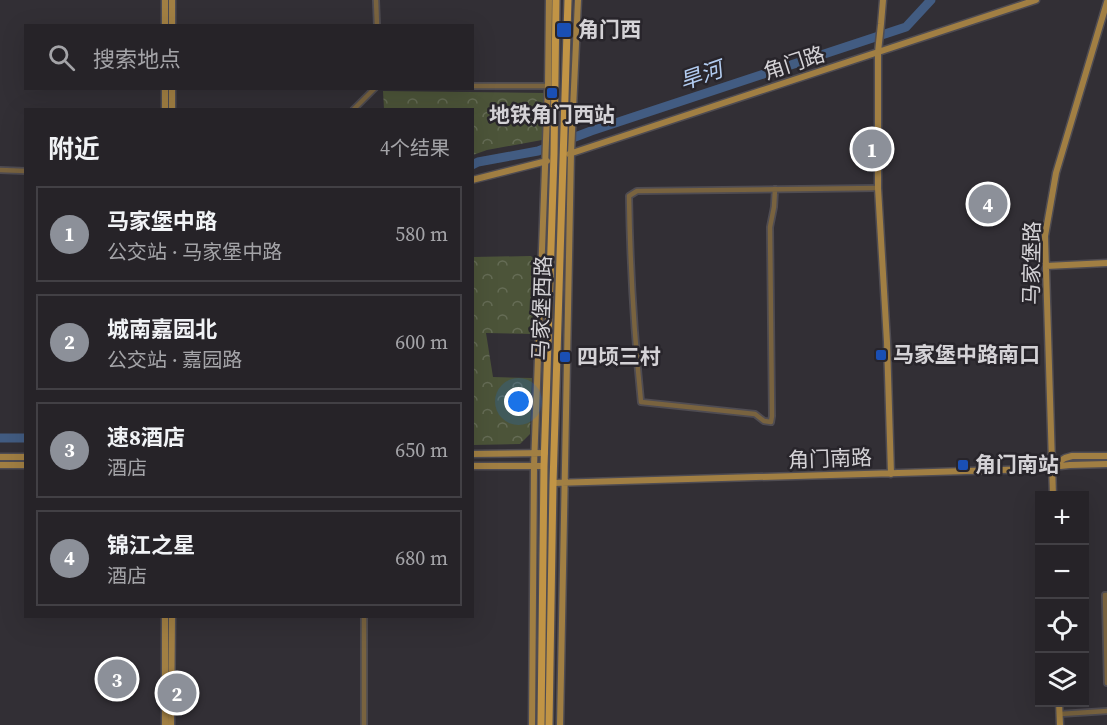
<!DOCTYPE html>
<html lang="zh">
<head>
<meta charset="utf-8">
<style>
  body { margin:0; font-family:"Source Serif 4","Noto Sans SC",serif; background:#322f34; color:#f1f3f6 }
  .controls { position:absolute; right:18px; bottom:18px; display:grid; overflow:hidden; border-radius:0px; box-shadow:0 6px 24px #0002 }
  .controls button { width:54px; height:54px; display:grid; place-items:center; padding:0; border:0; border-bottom:2px solid #424045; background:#262328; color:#f1f3f6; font:30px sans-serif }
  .you { position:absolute; left:519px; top:402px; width:21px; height:21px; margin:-15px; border:4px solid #fff; border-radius:50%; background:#1a73e8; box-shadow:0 0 0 9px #1a73e833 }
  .badge { display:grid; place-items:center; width:39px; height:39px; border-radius:50%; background:#8c9099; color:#fff; font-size:20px; font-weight:700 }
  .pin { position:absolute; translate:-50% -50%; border:3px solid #fff; box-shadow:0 2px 6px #0006 }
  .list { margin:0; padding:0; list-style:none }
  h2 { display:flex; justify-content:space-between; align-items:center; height:78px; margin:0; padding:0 24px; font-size:26px }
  h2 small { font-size:20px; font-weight:400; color:#a4a4a8 }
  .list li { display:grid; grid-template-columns:39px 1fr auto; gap:18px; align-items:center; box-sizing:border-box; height:96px; margin:0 12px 12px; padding:0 12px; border:2px solid #424045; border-radius:0px }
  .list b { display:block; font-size:22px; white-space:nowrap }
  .list p { margin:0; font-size:20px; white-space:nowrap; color:#a4a4a8 }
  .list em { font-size:20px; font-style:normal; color:#a4a4a8 }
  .icon { flex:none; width:33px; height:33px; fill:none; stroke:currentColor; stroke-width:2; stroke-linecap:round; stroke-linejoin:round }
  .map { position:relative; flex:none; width:1107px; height:725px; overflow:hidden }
  .search { position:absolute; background:#262328; box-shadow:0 6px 24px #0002; left:24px; top:24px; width:450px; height:66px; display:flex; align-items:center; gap:15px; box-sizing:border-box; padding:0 21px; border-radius:0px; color:#a4a4a8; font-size:22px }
  .panel { position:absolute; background:#262328; box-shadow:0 6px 24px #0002; left:24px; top:108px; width:450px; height:510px; border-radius:0px }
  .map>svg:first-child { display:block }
</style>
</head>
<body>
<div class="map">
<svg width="1107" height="725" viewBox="0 0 1107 725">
  <defs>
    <pattern id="park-crowns" width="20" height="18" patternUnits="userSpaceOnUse" patternTransform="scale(1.5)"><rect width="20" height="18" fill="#4c5439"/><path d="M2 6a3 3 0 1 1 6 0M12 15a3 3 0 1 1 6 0" fill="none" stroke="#656c55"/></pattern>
  </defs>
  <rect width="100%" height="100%" fill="#322f35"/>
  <path fill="url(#park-crowns)" d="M 383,91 L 545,93 L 542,140 L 487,150 L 473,155 L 472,110 L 384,109 Z
    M 531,256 L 535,260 L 533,334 L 486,333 L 493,377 L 532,378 L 530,434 L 520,444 L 473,445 L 473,257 Z"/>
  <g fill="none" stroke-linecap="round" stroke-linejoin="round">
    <path stroke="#425c82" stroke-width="9" d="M 472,165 L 478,162 L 538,151 L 591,131 L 906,27 L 931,0
      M 0,438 L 26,438"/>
    <defs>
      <path id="street" d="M 376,0 L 377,26
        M 472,86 L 548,86
        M 353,110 L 375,88
        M 0,170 L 26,171
        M 775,189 L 774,207 L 770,227 L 772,416 L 771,422 L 764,421 L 755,414 L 641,402 C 634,333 630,265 629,196 L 637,191 L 878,188
        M 1107,595 L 1105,595 L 1107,683
        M 1060,714 L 1107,711
        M 364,725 L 364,616"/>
      <path id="secondary" d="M 165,0 L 165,26
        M 172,0 L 172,26
        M 883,0 L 881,24 L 878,52 L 878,188 L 887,342 L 891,474
        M 165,110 L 165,88
        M 172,110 L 172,88
        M 569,154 L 1036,0
        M 472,180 L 547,161
        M 1046,266 L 1107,263
        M 472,454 L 545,453
        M 0,457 L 26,457
        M 0,465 L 26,465
        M 472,466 L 544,466
        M 1052,466 L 1065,458 L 1072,456 L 1107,456
        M 553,483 L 1031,469 L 1070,465 L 1107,464
        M 1053,496 L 1045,236 L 1056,173 L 1107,2
        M 1059,702 L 1060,725
        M 165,725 L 165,616
        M 171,725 L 172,616
        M 532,725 L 534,466 L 548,86 L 549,0
        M 560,725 L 571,153 L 578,0"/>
      <path id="primary" d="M 541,725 L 544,466 L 554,154 L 556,0
        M 549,725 L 553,483 L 568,0"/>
    </defs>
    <use href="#street" stroke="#4f4c52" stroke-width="8"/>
    <use href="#secondary" stroke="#4f4c52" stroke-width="9"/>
    <use href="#primary" stroke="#4f4c52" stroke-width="10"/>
    <use href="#street" stroke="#79633f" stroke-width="4.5"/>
    <use href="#secondary" stroke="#a17f43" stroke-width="6"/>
    <use href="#primary" stroke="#c19445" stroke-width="7"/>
  </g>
  <g fill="#1a4fb4" stroke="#28252b" stroke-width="2">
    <rect x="556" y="22" width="16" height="16" rx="3"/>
    <rect x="546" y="87" width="12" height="12" rx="3"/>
    <rect x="875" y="349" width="12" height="12" rx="3"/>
    <rect x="559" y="351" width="12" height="12" rx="3"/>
    <rect x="957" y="459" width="12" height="12" rx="3"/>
  </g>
  <g text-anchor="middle" stroke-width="5" stroke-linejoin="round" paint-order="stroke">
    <g font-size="21" font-weight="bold" fill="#d4d2d6" stroke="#28252b" text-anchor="start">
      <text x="578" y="37">角门西</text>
      <text x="552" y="122" text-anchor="middle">地铁角门西站</text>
      <text x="893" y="362">马家堡中路南口</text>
      <text x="577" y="364">四顷三村</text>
      <text x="975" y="472">角门南站</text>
    </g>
    <g font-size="21" fill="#d4d2d6" stroke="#28252b">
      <text transform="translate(794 63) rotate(-18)" y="7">角门路</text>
      <text transform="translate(1032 263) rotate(-89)" y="7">马家堡路</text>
      <text transform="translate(542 308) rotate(-88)" y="7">马家堡西路</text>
      <text transform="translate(830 459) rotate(-2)" y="7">角门南路</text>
    </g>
    <g font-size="22" font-style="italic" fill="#b3cdf2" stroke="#28252b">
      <text transform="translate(701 75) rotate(-19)" y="8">旱河</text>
    </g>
  </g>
</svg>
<div class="controls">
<button>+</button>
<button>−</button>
<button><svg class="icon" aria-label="locate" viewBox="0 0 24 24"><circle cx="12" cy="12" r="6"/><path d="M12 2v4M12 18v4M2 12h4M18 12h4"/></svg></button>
<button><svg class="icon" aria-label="layers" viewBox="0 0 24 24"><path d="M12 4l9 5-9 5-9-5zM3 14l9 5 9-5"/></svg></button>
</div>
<div class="you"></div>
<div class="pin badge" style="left:872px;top:149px">1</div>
<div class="pin badge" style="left:177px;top:693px">2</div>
<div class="pin badge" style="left:117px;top:679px">3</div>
<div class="pin badge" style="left:988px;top:204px">4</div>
<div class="search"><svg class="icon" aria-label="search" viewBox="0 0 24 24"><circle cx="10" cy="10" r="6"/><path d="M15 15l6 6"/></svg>搜索地点</div>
<section class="panel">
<h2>附近<small>4个结果</small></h2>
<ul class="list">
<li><span class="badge">1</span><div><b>马家堡中路</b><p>公交站 · 马家堡中路</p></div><em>580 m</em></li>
<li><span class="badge">2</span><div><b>城南嘉园北</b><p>公交站 · 嘉园路</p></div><em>600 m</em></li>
<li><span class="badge">3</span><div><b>速8酒店</b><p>酒店</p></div><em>650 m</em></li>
<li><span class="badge">4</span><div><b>锦江之星</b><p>酒店</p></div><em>680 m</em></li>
</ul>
</section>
</div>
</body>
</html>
